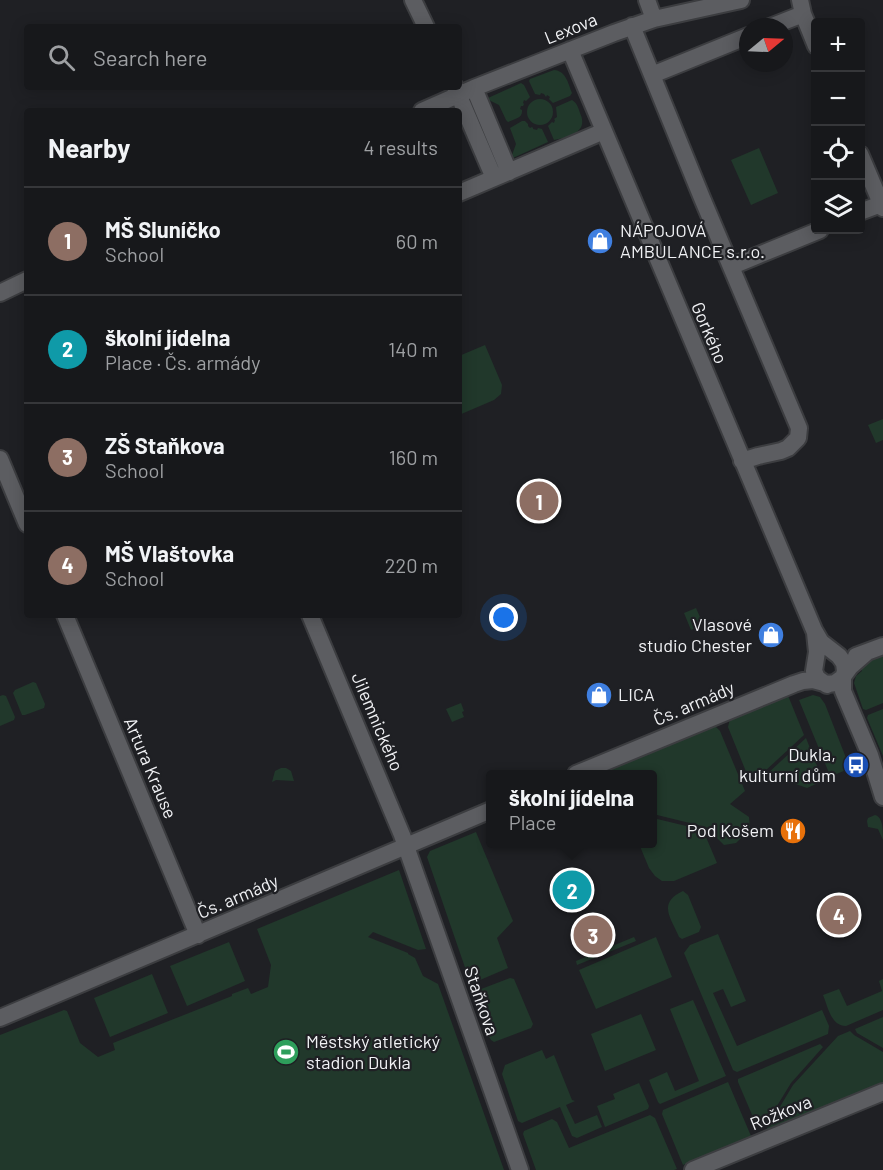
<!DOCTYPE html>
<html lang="en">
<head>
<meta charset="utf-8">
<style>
  body { margin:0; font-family:Barlow,sans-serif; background:#242528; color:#f1f3f6 }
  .controls { position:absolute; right:18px; top:18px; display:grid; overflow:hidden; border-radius:6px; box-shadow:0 3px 15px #0003 }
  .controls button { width:54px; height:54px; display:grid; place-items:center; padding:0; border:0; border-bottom:2px solid #36373a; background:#17181b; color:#f1f3f6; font:30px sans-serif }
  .compass { position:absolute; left:739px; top:18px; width:54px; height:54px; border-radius:50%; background:#17181b; box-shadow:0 3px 15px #0003; rotate:71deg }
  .you { position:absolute; left:504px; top:618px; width:21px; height:21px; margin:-15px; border:4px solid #fff; border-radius:50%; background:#1a73e8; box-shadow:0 0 0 9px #1a73e833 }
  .badge { display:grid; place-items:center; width:39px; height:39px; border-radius:50%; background:#59d56f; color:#fff; font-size:20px; font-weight:700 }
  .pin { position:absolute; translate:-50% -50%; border:3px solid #fff; box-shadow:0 2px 6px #0006 }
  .popup { position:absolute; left:486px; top:770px; width:171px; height:78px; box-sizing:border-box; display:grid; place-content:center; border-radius:6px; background:#17181b; filter:drop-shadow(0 2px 4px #0005); font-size:20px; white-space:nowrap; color:#9ea0a3 }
  .popup b { font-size:22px; color:#f1f3f6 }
  .popup::after { content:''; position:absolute; left:50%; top:100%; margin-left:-12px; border:12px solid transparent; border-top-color:#17181b }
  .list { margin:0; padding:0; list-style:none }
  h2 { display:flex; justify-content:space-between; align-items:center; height:78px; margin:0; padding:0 24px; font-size:26px }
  h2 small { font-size:20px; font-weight:400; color:#9ea0a3 }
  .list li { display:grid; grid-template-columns:39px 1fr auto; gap:18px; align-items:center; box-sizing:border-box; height:108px; padding:0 24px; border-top:2px solid #36373a }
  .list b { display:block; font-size:22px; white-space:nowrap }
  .list p { margin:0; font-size:20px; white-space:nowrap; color:#9ea0a3 }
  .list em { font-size:20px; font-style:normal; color:#9ea0a3 }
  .icon { flex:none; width:33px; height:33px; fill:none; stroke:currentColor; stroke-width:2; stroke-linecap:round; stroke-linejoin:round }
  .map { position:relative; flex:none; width:883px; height:1170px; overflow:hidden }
  .search { position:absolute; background:#17181b; box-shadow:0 3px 15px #0003; left:24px; top:24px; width:438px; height:66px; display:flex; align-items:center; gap:15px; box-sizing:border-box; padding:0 21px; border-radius:6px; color:#9ea0a3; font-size:22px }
  .panel { position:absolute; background:#17181b; box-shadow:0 3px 15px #0003; left:24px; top:108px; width:438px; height:510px; border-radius:6px }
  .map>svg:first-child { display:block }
</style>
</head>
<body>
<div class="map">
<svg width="883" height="1170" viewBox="0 0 883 1170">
  <rect width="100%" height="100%" fill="#1f2024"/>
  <path fill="#21382b" d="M 554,70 C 566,71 568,83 572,93 L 570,96 L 553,103 L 549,99 L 550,97 L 547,95 L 546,97 L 544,94 L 541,93 L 540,95 L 535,94 L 529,81 L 530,79 Z
    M 521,83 L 524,85 L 530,97 L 526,101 L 524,100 L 523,103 L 524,104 L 523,106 L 521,106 L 520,109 L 522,110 C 523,118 515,119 508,122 L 506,120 L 499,105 L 489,100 L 488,98 Z
    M527 112a13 13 0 1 1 26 0a13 13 0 1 1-26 0Z
    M 572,100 C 577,103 578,107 580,113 C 589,132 569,137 554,140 L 548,126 L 552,122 L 554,123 L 555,120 L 554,119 L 557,117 L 556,107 Z
    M 522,121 L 525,121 L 528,124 L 528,126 L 530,128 L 532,127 L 533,128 L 533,129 L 537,130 L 538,128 L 542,129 L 548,142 L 513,158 L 512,155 L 516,144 L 510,128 Z
    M 759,148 L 778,193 L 751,205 L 731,160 Z
    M 485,345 L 502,385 L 501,394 L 494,400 L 459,415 L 459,356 Z
    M 883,419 L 883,440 L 876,443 L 868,425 Z
    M 696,608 L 703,624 L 691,630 L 684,613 Z
    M 883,653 L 883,703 L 866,710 L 863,709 L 854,683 L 856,676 L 862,671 L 860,665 Z
    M 33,682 L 36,683 L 45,704 L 44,708 L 25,715 L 22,715 L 13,693 L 15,690 Z
    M 787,693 L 804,735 L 751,784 L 728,727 L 730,719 Z
    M 3,695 L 6,696 L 15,717 L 14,720 L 0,726 L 0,696 Z
    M 813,695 L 820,697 L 825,704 L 848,763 L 849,766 L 846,770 L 834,775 L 829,773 L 799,700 Z
    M 461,703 L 464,711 L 462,712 L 464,717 L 452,722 L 446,709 Z
    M 883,709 L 883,756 L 867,718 L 868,715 Z
    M 711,726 L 716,727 L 720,731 L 745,791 L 730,804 L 749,817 L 750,829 L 736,843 L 724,845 L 706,827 L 653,814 L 653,774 L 611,774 L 611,771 L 615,766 Z
    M 806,738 L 823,781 L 807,788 L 767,774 Z
    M 281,768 L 286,768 L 291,771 L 294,781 L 276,780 L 272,782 L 275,771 Z
    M 875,815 C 883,817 883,830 883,840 L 878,829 L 868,827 L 867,821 L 868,818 Z
    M 653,818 L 703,830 L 717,863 L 674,881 L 662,881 L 655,876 L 649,868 L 639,844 L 653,844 Z
    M 476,832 L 513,921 L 497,938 L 508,968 L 473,983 L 470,982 L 427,857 L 430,851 Z
    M 399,870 L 426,949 L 418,950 L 373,932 L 368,937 L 408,953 L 408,954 L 415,958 L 423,976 L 438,984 L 504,1170 L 0,1170 L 0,1035 L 64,1010 L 67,1011 L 80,1043 L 98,1057 L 115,1050 L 113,1043 L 232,996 L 232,994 L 248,988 L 251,994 L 268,987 L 271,965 L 257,929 Z
    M 683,891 L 688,895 L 701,927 L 699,932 L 682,939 L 679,937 C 671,918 657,903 683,891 Z
    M 718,934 L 746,1001 L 731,1007 L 723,989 L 713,993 L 737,1046 L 822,1010 L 829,1026 L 828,1034 L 737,1072 L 733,1070 L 684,953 L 690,945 Z
    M 634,937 L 636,941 L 577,965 L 576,961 Z
    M 656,937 L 672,977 L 596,1009 L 579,970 Z
    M 229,942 L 245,981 L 187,1006 L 170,966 Z
    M 152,974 L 168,1013 L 110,1037 L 94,998 Z
    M 510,978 L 514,979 L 533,1024 L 531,1028 L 494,1042 L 491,1040 L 488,1035 L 474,994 L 476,991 Z
    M 883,979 L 883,1010 L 846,1026 C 831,1026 828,1007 823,995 L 839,989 L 847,1006 L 882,991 L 879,981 Z
    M 693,1000 L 726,1076 L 660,1104 L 658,1102 L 649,1080 L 667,1072 L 675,1091 L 699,1081 L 670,1009 Z
    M 641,1014 L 656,1050 L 605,1071 L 591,1034 Z
    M 883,1017 L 883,1048 L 857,1033 L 855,1029 Z
    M 850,1031 L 854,1035 L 883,1052 L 883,1082 L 766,1130 L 793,1085 L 838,1036 Z
    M 820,1044 L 823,1047 L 791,1083 L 769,1119 L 756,1124 L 738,1082 L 738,1079 Z
    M 542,1050 L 546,1059 L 554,1055 L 572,1100 L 575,1101 L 566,1105 L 575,1124 L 597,1115 L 602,1127 L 577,1138 L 572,1136 L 560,1107 L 522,1123 L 518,1121 L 502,1074 L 505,1065 Z
    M 728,1082 L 751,1136 L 683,1165 L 662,1114 L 663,1110 Z
    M 639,1083 L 649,1106 L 648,1109 L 605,1127 L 597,1106 L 615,1099 L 613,1094 Z
    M 650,1115 L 655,1118 L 677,1169 L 674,1170 L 536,1170 L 523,1134 L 524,1131 L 552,1119 L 557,1122 L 569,1148 Z"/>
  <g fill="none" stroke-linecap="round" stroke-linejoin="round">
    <defs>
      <path id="minor" d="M 413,0 L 426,27
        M 647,0 L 654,19
        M 800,0 L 803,14 L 816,46
        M 632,26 L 702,198 L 799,428 L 798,438 L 788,448 L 781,451 L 758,456 L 742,461
        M 770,27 L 803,14
        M 570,50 L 814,630 L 821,642 L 839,656 L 844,663 L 845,671 L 843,678 L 843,691 L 870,755 L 883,797
        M 652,75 L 748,36
        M 455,87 L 494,178
        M 474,88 L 509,172
        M 422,111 L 474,88 L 614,33 L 654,19 L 741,0
        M 860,154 L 883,208
        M 459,193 L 604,131
        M 860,212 L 881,204
        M 732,266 L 820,230
        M 0,293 L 27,280
        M 0,459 L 27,524
        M 65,615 L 198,935
        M 310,615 L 402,835 L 520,1170
        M 815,633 L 817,652 L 814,671 L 817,678 L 827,685
        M 856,656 L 883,646
        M 576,774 L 794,684 L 803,681 L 813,680 L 828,684 L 835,683 L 842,678 L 850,667 L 866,653
        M 0,1018 L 491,810
        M 693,1170 L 883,1092"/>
    </defs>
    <use href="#minor" stroke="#3c3d40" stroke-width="20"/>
    <use href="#minor" stroke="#5c5d61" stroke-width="16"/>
  </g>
  <defs>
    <symbol id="shop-disc" viewBox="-11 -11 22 22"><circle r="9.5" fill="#3f7fe0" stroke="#1f2024"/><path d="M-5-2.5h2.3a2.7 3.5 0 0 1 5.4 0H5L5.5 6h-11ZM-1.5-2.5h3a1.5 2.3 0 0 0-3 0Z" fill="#fff"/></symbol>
    <symbol id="bus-disc" viewBox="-11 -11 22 22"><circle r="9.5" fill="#1a4fb4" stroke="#1f2024"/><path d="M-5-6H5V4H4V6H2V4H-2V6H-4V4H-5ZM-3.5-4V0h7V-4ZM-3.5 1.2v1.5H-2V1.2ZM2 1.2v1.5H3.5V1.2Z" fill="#fff"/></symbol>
    <symbol id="restaurant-disc" viewBox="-11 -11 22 22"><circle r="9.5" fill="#e8710a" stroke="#1f2024"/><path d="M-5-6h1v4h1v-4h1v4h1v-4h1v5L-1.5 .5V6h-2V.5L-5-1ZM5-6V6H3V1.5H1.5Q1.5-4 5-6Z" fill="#fff"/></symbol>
    <symbol id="stadium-disc" viewBox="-11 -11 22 22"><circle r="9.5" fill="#2e9e5b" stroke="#1f2024"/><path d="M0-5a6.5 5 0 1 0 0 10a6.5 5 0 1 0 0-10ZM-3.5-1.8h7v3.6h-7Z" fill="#fff"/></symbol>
  </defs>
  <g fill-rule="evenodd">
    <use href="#shop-disc" x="585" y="226" width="30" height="30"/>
    <use href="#shop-disc" x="756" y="620" width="30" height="30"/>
    <use href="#shop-disc" x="584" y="680" width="30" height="30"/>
    <use href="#bus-disc" x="841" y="750" width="30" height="30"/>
    <use href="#restaurant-disc" x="778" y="816" width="30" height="30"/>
    <use href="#stadium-disc" x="271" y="1037" width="30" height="30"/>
  </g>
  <g text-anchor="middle" stroke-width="4.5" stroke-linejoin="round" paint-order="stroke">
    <g font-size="18" fill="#f1f2f5" stroke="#1f2024">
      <text transform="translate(571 29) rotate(-22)" y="6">Lexova</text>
      <text transform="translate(709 333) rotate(67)" y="6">Gorkého</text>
      <text transform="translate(694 704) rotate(-23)" y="6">Čs. armády</text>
      <text transform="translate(377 722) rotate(67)" y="6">Jilemnického</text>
      <text transform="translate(150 768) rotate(67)" y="6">Artura Krause</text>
      <text transform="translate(238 897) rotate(-23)" y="6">Čs. armády</text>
      <text transform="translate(481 1001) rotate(71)" y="6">Staňkova</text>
      <text transform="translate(781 1113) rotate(-22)" y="6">Rožkova</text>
    </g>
    <g font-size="18" fill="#f1f2f5" stroke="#1f2024" text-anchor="start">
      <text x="620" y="237">NÁPOJOVÁ<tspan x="620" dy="21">AMBULANCE s.r.o.</tspan></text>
      <text x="752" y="631" text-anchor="end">Vlasové<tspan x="752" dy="21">studio Chester</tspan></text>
      <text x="618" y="701">LICA</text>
      <text x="836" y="761" text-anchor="end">Dukla,<tspan x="836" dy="21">kulturní dům</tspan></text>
      <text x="774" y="837" text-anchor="end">Pod Košem</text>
      <text x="306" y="1048">Městský atletický<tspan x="306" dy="21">stadion Dukla</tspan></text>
    </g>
  </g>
</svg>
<div class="controls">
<button>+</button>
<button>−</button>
<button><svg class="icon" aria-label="locate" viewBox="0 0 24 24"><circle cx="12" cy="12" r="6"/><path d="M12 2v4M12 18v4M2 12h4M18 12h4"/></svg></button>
<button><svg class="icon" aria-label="layers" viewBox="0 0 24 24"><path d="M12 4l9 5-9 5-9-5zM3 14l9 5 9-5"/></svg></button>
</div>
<svg class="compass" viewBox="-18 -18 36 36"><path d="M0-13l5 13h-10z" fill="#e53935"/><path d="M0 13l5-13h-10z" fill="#9ea0a3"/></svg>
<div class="you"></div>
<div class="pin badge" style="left:539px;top:501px;background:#8d6e63">1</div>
<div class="pin badge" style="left:572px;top:890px;background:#0f9aa8">2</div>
<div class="popup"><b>školní jídelna</b>Place</div>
<div class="pin badge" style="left:593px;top:935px;background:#8d6e63">3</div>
<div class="pin badge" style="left:839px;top:915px;background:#8d6e63">4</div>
<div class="search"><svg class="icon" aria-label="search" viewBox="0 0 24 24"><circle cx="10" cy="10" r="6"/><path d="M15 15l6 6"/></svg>Search here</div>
<section class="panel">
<h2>Nearby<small>4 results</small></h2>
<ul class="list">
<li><span class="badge" style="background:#8d6e63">1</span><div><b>MŠ Sluníčko</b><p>School</p></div><em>60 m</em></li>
<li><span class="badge" style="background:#0f9aa8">2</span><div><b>školní jídelna</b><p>Place · Čs. armády</p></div><em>140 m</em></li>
<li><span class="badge" style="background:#8d6e63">3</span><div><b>ZŠ Staňkova</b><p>School</p></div><em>160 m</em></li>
<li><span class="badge" style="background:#8d6e63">4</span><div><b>MŠ Vlaštovka</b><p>School</p></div><em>220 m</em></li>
</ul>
</section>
</div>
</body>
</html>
